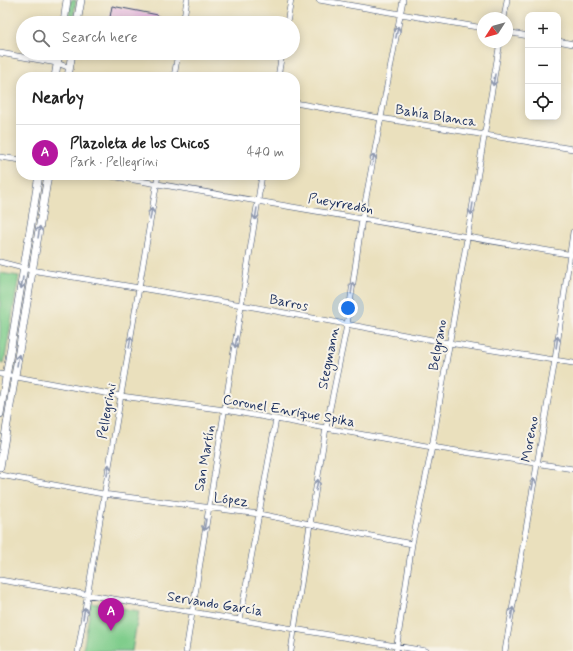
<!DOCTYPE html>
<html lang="en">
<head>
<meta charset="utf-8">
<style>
  body { margin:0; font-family:Mynerve,sans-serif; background:#f2f2f2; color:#222 }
  .controls { position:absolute; right:12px; top:12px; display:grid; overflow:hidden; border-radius:8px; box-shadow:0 2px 10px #0003 }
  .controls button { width:36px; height:36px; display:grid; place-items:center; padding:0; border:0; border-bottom:1px solid #e0e0e0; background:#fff; color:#222; font:20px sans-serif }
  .compass { position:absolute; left:477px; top:12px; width:36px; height:36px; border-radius:50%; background:#fff; box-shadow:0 2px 10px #0003; rotate:234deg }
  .you { position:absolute; left:348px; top:308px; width:14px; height:14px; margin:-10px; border:3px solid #fff; border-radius:50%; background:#1a73e8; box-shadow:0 0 0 6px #1a73e833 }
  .badge { display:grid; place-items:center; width:26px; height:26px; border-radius:50%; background:#b5179e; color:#fff; font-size:13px; font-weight:700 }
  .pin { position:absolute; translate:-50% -33px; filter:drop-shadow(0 1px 2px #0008) }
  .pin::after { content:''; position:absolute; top:21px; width:14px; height:12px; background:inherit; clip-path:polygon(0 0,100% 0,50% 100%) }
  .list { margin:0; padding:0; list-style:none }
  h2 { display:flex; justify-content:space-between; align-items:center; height:52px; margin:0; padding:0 16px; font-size:17px }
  h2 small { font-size:13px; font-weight:400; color:#767676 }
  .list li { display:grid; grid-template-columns:26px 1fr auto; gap:12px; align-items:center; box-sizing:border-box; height:56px; padding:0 16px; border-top:1px solid #e0e0e0 }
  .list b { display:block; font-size:15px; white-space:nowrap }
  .list p { margin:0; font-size:13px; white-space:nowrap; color:#767676 }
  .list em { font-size:13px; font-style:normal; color:#767676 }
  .icon { flex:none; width:22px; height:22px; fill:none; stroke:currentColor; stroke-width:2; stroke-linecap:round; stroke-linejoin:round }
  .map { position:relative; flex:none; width:573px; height:651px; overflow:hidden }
  .search { position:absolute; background:#fff; box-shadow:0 2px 10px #0003; left:16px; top:16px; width:284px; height:44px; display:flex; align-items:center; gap:10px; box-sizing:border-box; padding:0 14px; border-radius:22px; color:#767676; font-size:15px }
  .panel { position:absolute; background:#fff; box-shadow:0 2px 10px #0003; left:16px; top:72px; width:284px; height:108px; border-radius:16px }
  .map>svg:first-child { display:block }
</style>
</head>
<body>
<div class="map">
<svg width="573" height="651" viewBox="0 0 573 651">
  <rect width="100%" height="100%" fill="#f7f3e8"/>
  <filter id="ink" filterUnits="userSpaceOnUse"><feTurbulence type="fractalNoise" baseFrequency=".025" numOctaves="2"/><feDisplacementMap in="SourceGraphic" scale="8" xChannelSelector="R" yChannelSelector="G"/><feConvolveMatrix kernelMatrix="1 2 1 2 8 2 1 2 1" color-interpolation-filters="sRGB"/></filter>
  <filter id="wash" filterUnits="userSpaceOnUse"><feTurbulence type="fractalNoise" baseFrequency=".012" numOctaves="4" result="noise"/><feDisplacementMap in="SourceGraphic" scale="16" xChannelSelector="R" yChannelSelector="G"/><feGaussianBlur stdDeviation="0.9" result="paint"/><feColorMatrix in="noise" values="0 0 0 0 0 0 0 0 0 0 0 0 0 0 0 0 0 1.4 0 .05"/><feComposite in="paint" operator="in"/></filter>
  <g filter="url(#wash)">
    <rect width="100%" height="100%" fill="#eae0bd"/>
    <path fill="#80cd8c" stroke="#4e7e75" d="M 71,0 L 76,0 L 73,23 L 68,23 Z
      M 0,273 L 19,276 L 4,364 L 0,363 Z
      M 91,603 L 139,611 L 132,651 L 83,651 Z"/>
    <g id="blocks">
      <path fill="#e4aedf" d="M 112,6 L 158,15 L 156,23 L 109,23 Z"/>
    </g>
  </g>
  <g filter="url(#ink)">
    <use href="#blocks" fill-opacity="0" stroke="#3a4a6c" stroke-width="1"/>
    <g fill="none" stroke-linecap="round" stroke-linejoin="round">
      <defs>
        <path id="street" d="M 319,0 L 483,28
          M 504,18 L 507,0
          M 183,23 L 187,0
          M 287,23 L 291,0
          M 507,32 L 528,36
          M 558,41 L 573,44
          M 0,53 L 57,63 L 70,68
          M 174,77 L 178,53
          M 278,77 L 282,53
          M 295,103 L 380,118 L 573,149
          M 0,157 L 21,160
          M 105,175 L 573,255
          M 0,262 L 31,270 L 242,305 L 449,343 L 573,363
          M 0,374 L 121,396 L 225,410 L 432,447 L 573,469
          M 0,475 L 103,494 L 259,514 L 412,544
          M 0,580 L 426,651
          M 240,620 L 276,419
          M 78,651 L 158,175
          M 186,651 L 262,175
          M 291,651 L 310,524 L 326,428 L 347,325 L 362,219 L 403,0
          M 396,651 L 412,544 L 432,447 L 500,42
          M 505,651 L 555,360 L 573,232"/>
        <path id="secondary" d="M 64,23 L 67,0
          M 77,23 L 81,0
          M 55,77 L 59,53
          M 68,77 L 72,53
          M 0,414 L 39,175
          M 0,467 L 48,175"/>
      </defs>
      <use href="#street" stroke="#3a4a6c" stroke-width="6"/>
      <use href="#secondary" stroke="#3a4a6c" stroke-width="8"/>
      <use href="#street" stroke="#fff" stroke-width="5"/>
      <use href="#secondary" stroke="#fff" stroke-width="7"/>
    </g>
    <defs><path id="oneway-shaft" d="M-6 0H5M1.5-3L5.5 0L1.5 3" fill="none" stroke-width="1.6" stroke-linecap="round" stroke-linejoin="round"/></defs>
    <g stroke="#8d97ae">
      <use href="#oneway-shaft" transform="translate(397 32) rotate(-79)"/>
      <use href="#oneway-shaft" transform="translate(494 80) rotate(100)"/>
      <use href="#oneway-shaft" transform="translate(373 160) rotate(-80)"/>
      <use href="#oneway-shaft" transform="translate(472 209) rotate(99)"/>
      <use href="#oneway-shaft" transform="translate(151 214) rotate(-81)"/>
      <use href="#oneway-shaft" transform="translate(256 214) rotate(99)"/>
      <use href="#oneway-shaft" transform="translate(39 232) rotate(-81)"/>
      <use href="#oneway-shaft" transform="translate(22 283) rotate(99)"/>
      <use href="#oneway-shaft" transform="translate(352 288) rotate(-82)"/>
      <use href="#oneway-shaft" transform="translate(130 342) rotate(-81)"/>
      <use href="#oneway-shaft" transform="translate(236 342) rotate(100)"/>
      <use href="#oneway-shaft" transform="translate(557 342) rotate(-82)"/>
      <use href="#oneway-shaft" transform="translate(18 360) rotate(-81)"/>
      <use href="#oneway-shaft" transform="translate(108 470) rotate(-80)"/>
      <use href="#oneway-shaft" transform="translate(533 484) rotate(-80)"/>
      <use href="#oneway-shaft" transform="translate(317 485) rotate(-80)"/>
      <use href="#oneway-shaft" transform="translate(205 525) rotate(99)"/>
      <use href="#oneway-shaft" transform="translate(84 613) rotate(-81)"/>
      <use href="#oneway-shaft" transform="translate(512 613) rotate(-80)"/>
    </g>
  </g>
  <g text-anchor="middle" stroke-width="4" stroke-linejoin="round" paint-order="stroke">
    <g font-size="14" fill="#1b2f5e" stroke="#f7f3e8">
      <text transform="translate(436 115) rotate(9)" y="5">Bahía Blanca</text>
      <text transform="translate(341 203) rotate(10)" y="5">Pueyrredón</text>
      <text transform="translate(289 302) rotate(11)" y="5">Barros</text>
      <text transform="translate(437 345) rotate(-80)" y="5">Belgrano</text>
      <text transform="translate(328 358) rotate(-79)" y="5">Stegmann</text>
      <text transform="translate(289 410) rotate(10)" y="5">Coronel Enrique Spika</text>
      <text transform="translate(106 411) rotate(-80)" y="5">Pellegrini</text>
      <text transform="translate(529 439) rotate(-80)" y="5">Moreno</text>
      <text transform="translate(204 458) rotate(-80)" y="5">San Martín</text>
      <text transform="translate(231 499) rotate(7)" y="5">López</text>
      <text transform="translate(215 603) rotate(9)" y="5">Servando García</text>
    </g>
  </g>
</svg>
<div class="controls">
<button>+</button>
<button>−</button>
<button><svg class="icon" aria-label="locate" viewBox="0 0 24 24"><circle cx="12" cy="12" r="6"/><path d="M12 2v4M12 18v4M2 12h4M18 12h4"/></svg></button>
</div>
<svg class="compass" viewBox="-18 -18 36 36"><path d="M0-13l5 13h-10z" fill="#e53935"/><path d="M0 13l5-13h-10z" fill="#767676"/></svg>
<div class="you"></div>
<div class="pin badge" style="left:111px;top:631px">A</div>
<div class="search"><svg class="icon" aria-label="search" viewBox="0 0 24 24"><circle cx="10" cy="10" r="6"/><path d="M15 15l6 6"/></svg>Search here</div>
<section class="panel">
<h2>Nearby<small></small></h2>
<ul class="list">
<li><span class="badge">A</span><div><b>Plazoleta de los Chicos</b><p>Park · Pellegrini</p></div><em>440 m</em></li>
</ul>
</section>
</div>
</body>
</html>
